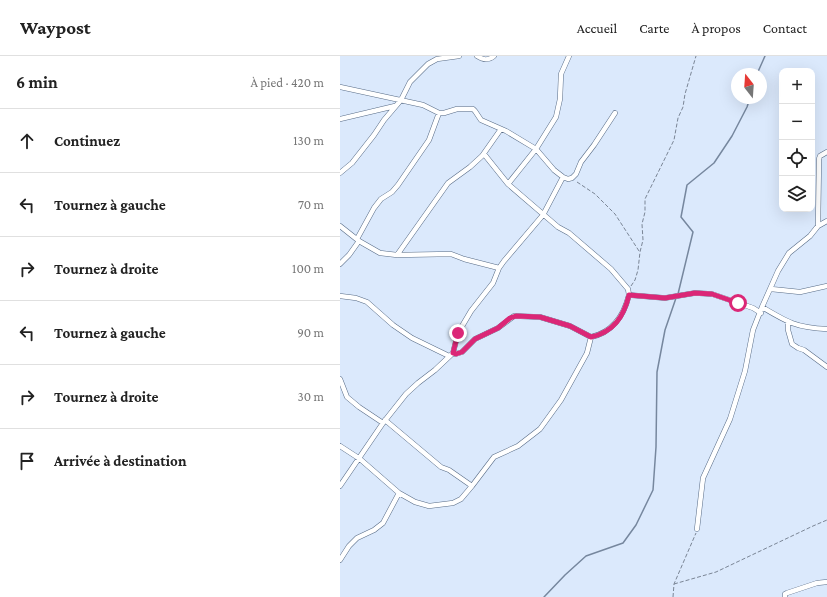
<!DOCTYPE html>
<html lang="fr">
<head>
<meta charset="utf-8">
<style>
  body { margin:0; font-family:"Crimson Pro",serif; background:#f6f6f6; color:#222 }
  .controls { position:absolute; right:12px; top:12px; display:grid; overflow:hidden; border-radius:8px; box-shadow:0 4px 16px #0002 }
  .controls button { width:36px; height:36px; display:grid; place-items:center; padding:0; border:0; border-bottom:1px solid #e0e0e0; background:#fff; color:#222; font:20px sans-serif }
  .compass { position:absolute; left:391px; top:12px; width:36px; height:36px; border-radius:50%; background:#fff; box-shadow:0 4px 16px #0002; rotate:343deg }
  .stop { position:absolute; width:12px; height:12px; margin:-9px; border:3px solid #db2777; border-radius:50%; background:#fff }
  .stop.end { background:#db2777; border-color:#fff; box-shadow:0 1px 4px #0008 }
  .list { margin:0; padding:0; list-style:none }
  h2 { display:flex; justify-content:space-between; align-items:center; height:52px; margin:0; padding:0 16px; font-size:17px }
  h2 small { font-size:13px; font-weight:400; color:#767676 }
  .list li { display:grid; grid-template-columns:26px 1fr auto; gap:12px; align-items:center; box-sizing:border-box; height:64px; padding:0 16px; border-top:1px solid #e0e0e0 }
  .list b { display:block; font-size:15px; white-space:nowrap }
  .list em { font-size:13px; font-style:normal; color:#767676 }
  .icon { flex:none; width:22px; height:22px; fill:none; stroke:currentColor; stroke-width:2; stroke-linecap:round; stroke-linejoin:round }
  .map { position:relative; flex:none; width:487px; height:541px; overflow:hidden }
  header { display:flex; align-items:center; gap:24px; box-sizing:border-box; height:56px; padding:0 20px; background:#fff; border-bottom:1px solid #e0e0e0 }
  header strong { font-size:19px }
  nav { display:flex; gap:22px; margin-inline-start:auto; font-size:14px }
  main { display:flex }
  aside { flex:1; background:#fff }
  .map>svg:first-child { display:block }
</style>
</head>
<body>
<header>
<strong>Waypost</strong>
<nav><a>Accueil</a><a>Carte</a><a>À propos</a><a>Contact</a></nav>
</header>
<main>
<aside>
<h2>6 min<small>À pied · 420 m</small></h2>
<ul class="list">
<li><svg class="icon" aria-label="ahead" viewBox="0 0 24 24"><path d="M12 20V5M6 11l6-6 6 6"/></svg><div><b>Continuez</b></div><em>130 m</em></li>
<li><svg class="icon" aria-label="left" viewBox="0 0 24 24"><path d="M17 20v-9H6M10 6l-5 5 5 5"/></svg><div><b>Tournez à gauche</b></div><em>70 m</em></li>
<li><svg class="icon" aria-label="right" viewBox="0 0 24 24"><path d="M7 20v-9h11M14 6l5 5-5 5"/></svg><div><b>Tournez à droite</b></div><em>100 m</em></li>
<li><svg class="icon" aria-label="left" viewBox="0 0 24 24"><path d="M17 20v-9H6M10 6l-5 5 5 5"/></svg><div><b>Tournez à gauche</b></div><em>90 m</em></li>
<li><svg class="icon" aria-label="right" viewBox="0 0 24 24"><path d="M7 20v-9h11M14 6l5 5-5 5"/></svg><div><b>Tournez à droite</b></div><em>30 m</em></li>
<li><svg class="icon" aria-label="arrive" viewBox="0 0 24 24"><path d="M6 21V4h12l-3 4 3 4H6"/></svg><div><b>Arrivée à destination</b></div></li>
</ul>
</aside>
<div class="map">
<svg width="487" height="541" viewBox="0 0 487 541">
  <rect width="100%" height="100%" fill="#dbe9fc"/>
  <g fill="none" stroke-linecap="round" stroke-linejoin="round">
    <path stroke="#76879e" stroke-width="1.5" d="M 417,18 L 425,0
      M 338,238 L 353,176 L 341,161 L 347,129 L 374,107 L 392,80 L 407,51 L 410,42
      M 204,541 L 225,519 L 246,500 L 283,487 L 296,469 L 313,434 L 316,391 L 317,316 L 325,274 L 336,242"/>
    <defs>
      <path id="minor" d="M 137,0 C 143,4 148,5 154,0
        M 0,31 L 83,49 L 99,57 L 104,57 L 117,53 L 133,53 L 135,55 L 141,64 L 166,75 L 196,93 L 214,114 L 223,121 L 228,123 L 232,122 L 236,118 L 241,106 L 254,89 L 275,57
        M 0,63 L 55,50
        M 144,98 L 168,128 L 218,171 L 229,177 L 271,213 L 288,233 L 289,239
        M 0,117 L 12,107 L 34,79 L 44,64 L 61,44 L 70,26 L 88,8 L 97,3 L 119,0
        M 168,128 L 196,93 L 216,61 L 220,43 L 221,18 L 229,0
        M 0,170 L 19,185 L 40,197 L 57,199 L 111,198 L 124,203 L 159,212
        M 478,170 L 479,103 L 480,100 L 487,96
        M 17,183 L 34,152 L 41,143 L 52,136 L 58,129 L 89,84 L 99,57
        M 57,199 L 108,127 L 130,111 L 142,100 L 161,73
        M 0,208 L 9,199 L 19,185
        M 431,233 L 460,236 L 487,230
        M 0,240 L 16,242 L 27,246 L 53,269 L 72,282 L 109,300
        M 422,251 C 447,266 457,272 487,273
        M 448,266 L 448,274 L 452,288 L 458,292 L 464,294 L 487,311
        M 113,297 L 118,277 L 131,255 L 153,227 L 159,212 L 164,205 L 203,159 L 223,121
        M 0,323 L 7,341 L 19,351 L 43,367
        M 45,364 L 101,411 L 109,414 L 132,430
        M 0,390 L 20,403 L 59,437
        M 0,430 L 43,367 L 66,338 L 78,327 L 95,314 L 113,297 L 116,298 L 122,296 L 135,283 L 158,272 L 174,260 L 200,261 L 230,270 L 251,281 C 274,276 284,259 289,239 L 325,242 L 355,237 L 372,238 L 413,252 L 421,257
        M 357,473 L 363,422 L 390,363 L 405,315 L 413,274 L 422,251 L 438,215 L 449,197 L 470,180 L 478,170 L 487,165
        M 0,504 L 9,490 L 17,482 L 34,474 L 43,467 L 59,437 L 75,446 L 89,450 L 113,447 L 121,443 L 132,430 L 154,401 L 178,390 L 200,373 L 221,344 L 247,297 L 251,281
        M 445,541 L 445,538 L 447,537 L 477,527 L 487,526"/>
    </defs>
    <use href="#minor" stroke="#576b86" stroke-width="5.5"/>
    <path stroke="#7a8595" stroke-width="1" stroke-dasharray="4 2" stroke-linecap="butt" d="M 237,126 L 255,138 L 275,158 L 299,195
      M 291,230 L 295,224 L 298,214 L 300,196 L 303,184 L 302,168 L 305,156 L 305,143 L 334,84 L 338,62 L 343,51 L 345,38 L 356,0
      M 334,528 L 376,516 L 473,470 L 487,464
      M 333,541 L 334,528 L 356,477"/>
    <use href="#minor" stroke="#fff" stroke-width="4.5"/>
  </g>
  <g fill="none" stroke-linecap="round" stroke-linejoin="round">
    <path stroke="#db2777" stroke-width="5" d="M 118,277 L 113,297 L 116,298 L 122,296 L 135,283 L 158,272 L 170,262 L 176,260 L 200,261 L 230,270 L 251,281 C 274,276 284,260 289,239 L 325,242 L 355,237 L 372,238 L 398,247"/>
  </g>
</svg>
<div class="controls">
<button>+</button>
<button>−</button>
<button><svg class="icon" aria-label="locate" viewBox="0 0 24 24"><circle cx="12" cy="12" r="6"/><path d="M12 2v4M12 18v4M2 12h4M18 12h4"/></svg></button>
<button><svg class="icon" aria-label="layers" viewBox="0 0 24 24"><path d="M12 4l9 5-9 5-9-5zM3 14l9 5 9-5"/></svg></button>
</div>
<svg class="compass" viewBox="-18 -18 36 36"><path d="M0-13l5 13h-10z" fill="#e53935"/><path d="M0 13l5-13h-10z" fill="#767676"/></svg>
<div class="stop" style="left:398px;top:247px"></div>
<div class="stop end" style="left:118px;top:277px"></div>
</div>
</main>
</body>
</html>
